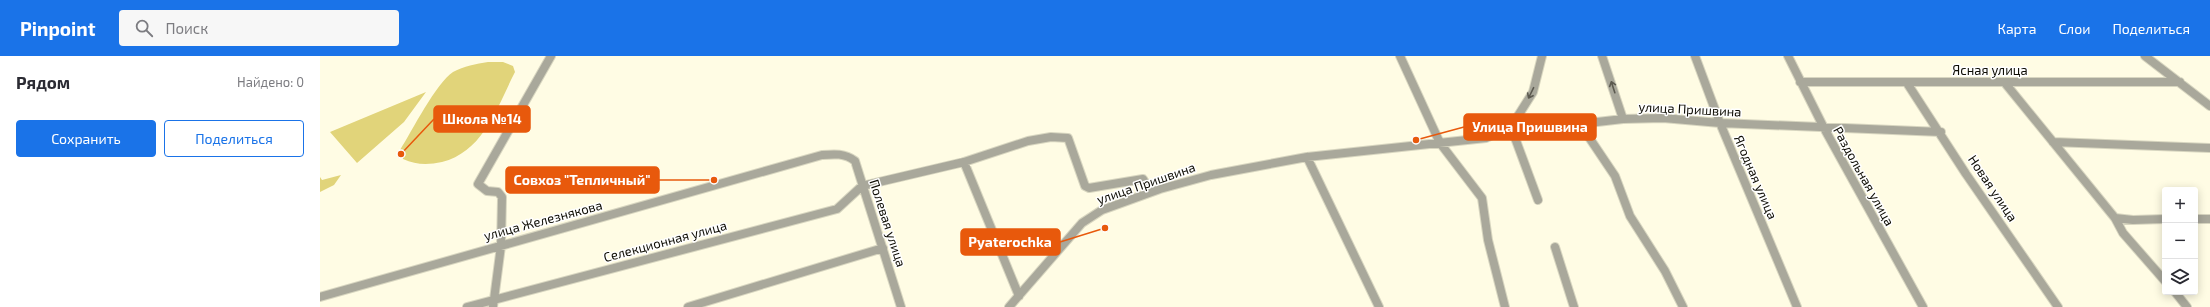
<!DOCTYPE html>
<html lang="ru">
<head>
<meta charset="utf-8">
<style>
  body { margin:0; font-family:"Exo 2",sans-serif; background:#f7f7f7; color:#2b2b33 }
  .controls { position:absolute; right:12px; bottom:12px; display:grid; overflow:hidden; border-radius:4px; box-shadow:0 2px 10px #0003 }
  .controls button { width:36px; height:36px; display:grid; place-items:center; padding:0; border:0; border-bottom:1px solid #e1e1e2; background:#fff; color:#2b2b33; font:20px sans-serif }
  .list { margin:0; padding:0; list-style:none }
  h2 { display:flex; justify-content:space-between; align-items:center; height:52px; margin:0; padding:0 16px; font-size:17px }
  h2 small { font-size:13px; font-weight:400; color:#7c7c81 }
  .actions { display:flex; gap:8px; padding:12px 16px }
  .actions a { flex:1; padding:9px 0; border:1px solid #1a73e8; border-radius:4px; text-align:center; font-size:14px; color:#1a73e8 }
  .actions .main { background:#1a73e8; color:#fff }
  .icon { flex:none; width:22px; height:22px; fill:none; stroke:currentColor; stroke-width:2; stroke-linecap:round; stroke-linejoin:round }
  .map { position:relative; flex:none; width:1890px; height:251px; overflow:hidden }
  header { display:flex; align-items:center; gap:24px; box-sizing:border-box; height:56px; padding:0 20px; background:#1a73e8; color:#fff }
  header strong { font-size:19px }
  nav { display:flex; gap:22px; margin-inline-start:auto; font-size:14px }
  .search { width:280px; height:36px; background:#f7f7f7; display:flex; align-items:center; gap:10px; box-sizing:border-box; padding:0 14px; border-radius:4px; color:#7c7c81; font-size:15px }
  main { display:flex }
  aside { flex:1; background:#fff }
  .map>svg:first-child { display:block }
</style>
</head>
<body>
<header>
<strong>Pinpoint</strong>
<div class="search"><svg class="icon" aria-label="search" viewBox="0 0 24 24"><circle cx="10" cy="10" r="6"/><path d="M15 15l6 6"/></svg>Поиск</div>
<nav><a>Карта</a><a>Слои</a><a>Поделиться</a></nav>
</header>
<main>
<aside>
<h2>Рядом<small>Найдено: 0</small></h2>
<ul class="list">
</ul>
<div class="actions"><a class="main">Сохранить</a><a>Поделиться</a></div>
</aside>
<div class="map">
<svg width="1890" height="251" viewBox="0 0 1890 251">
  <rect width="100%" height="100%" fill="#fffce4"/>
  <path fill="#e1d47a" d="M 168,6 L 183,6 L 193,10 L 195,16 C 177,51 164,95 122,106 C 108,109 96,109 83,103 L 80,94 C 92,75 116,27 133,16 C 144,10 156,8 168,6 Z
    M 106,36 L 84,66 L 37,107 L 10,76 Z
    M 21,119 L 14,129 L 0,136 L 0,121 L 2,124 Z"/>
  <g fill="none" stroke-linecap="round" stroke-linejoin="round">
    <defs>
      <path id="minor" d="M 1080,0 L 1120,87 L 1162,142 L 1168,184 L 1185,251
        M 1282,0 L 1303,63
        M 1375,0 L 1400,67 L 1477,251
        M 1468,0 L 1504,72 L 1603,251
        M 1825,0 L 1890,50
        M 1480,26 L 1860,26
        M 1587,27 L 1646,118 L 1738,251
        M 1685,27 L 1795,162 L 1803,177 L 1845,225
        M 1260,68 L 1295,120 L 1310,160 L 1345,215 L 1363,251
        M 1733,86 L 1890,92
        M 987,101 L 1059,251
        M 644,106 L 699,240
        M 1218,144 L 1191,71 L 1213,36 L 1222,0
        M 1795,162 L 1813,164 L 1845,163
        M 1875,163 L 1890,163
        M 1235,191 L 1254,251
        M 1855,236 L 1867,251
        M 0,241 L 502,99 C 514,98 525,97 535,105 L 581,251
        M 147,251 L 517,153 L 542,130 L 644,106 L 708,85 L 731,81 L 748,82 L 765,130 L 769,132 L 823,123 L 831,136
        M 173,251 L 181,190 L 182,141 L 178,136 L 167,135 L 158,128 L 231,0
        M 368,251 L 563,192
        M 689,251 L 762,167 L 782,154 L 840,133 L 891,119 L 987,101 L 1166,82 L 1191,71 L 1216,68 L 1260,68 L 1303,63 L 1343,62 L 1400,67 L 1621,76"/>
    </defs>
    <use href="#minor" stroke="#d8d6c0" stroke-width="10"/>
    <use href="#minor" stroke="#a9a89b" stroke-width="8"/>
  </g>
  <defs><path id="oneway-shaft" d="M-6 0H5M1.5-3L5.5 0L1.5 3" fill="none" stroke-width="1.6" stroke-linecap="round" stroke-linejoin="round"/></defs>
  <g stroke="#5c5a50">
    <use href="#oneway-shaft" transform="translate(1293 31) rotate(-108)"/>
    <use href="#oneway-shaft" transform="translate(1211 37) rotate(116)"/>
  </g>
  <g text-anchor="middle" stroke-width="3" stroke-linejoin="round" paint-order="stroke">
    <g font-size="13" fill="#0e0d04" stroke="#fff">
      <text x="1670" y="19">Ясная улица</text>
      <text transform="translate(1370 53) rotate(3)" y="5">улица Пришвина</text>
      <text transform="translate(1544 120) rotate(61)" y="5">Раздольная улица</text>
      <text transform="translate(1436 121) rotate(67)" y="5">Ягодная улица</text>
      <text transform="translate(826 127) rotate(-19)" y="5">улица Пришвина</text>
      <text transform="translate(1673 132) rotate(56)" y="5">Новая улица</text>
      <text transform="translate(223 164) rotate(-15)" y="5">улица Железнякова</text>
      <text transform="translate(568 167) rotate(72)" y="5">Полевая улица</text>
      <text transform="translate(345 185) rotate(-15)" y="5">Селекционная улица</text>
    </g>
  </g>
  <path fill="none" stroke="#e8590c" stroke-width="1.5" d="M81 98L114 63M1096 84L1144 71M394 124L339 124M785 172L740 186"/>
  <g fill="#e8590c" stroke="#fff" stroke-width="1.5">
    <circle cx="81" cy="98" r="4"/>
    <circle cx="1096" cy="84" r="4"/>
    <circle cx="394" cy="124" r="4"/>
    <circle cx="785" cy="172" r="4"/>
  </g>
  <g fill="#e8590c" stroke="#e8590c" stroke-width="1.5">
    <rect x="114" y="50" width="96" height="26" rx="4"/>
    <rect x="1144" y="58" width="132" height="26" rx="4"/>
    <rect x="186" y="111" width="153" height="26" rx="4"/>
    <rect x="641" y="173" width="99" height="26" rx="4"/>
  </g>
  <g font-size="14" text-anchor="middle" font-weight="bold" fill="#fff">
    <text x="162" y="68">Школа №14</text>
    <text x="1210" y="76">Улица Пришвина</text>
    <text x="262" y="129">Совхоз "Тепличный"</text>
    <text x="690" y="191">Pyaterochka</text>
  </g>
</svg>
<div class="controls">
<button>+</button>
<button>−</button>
<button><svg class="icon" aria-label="layers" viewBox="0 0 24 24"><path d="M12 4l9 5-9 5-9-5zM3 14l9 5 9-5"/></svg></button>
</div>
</div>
</main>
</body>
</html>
